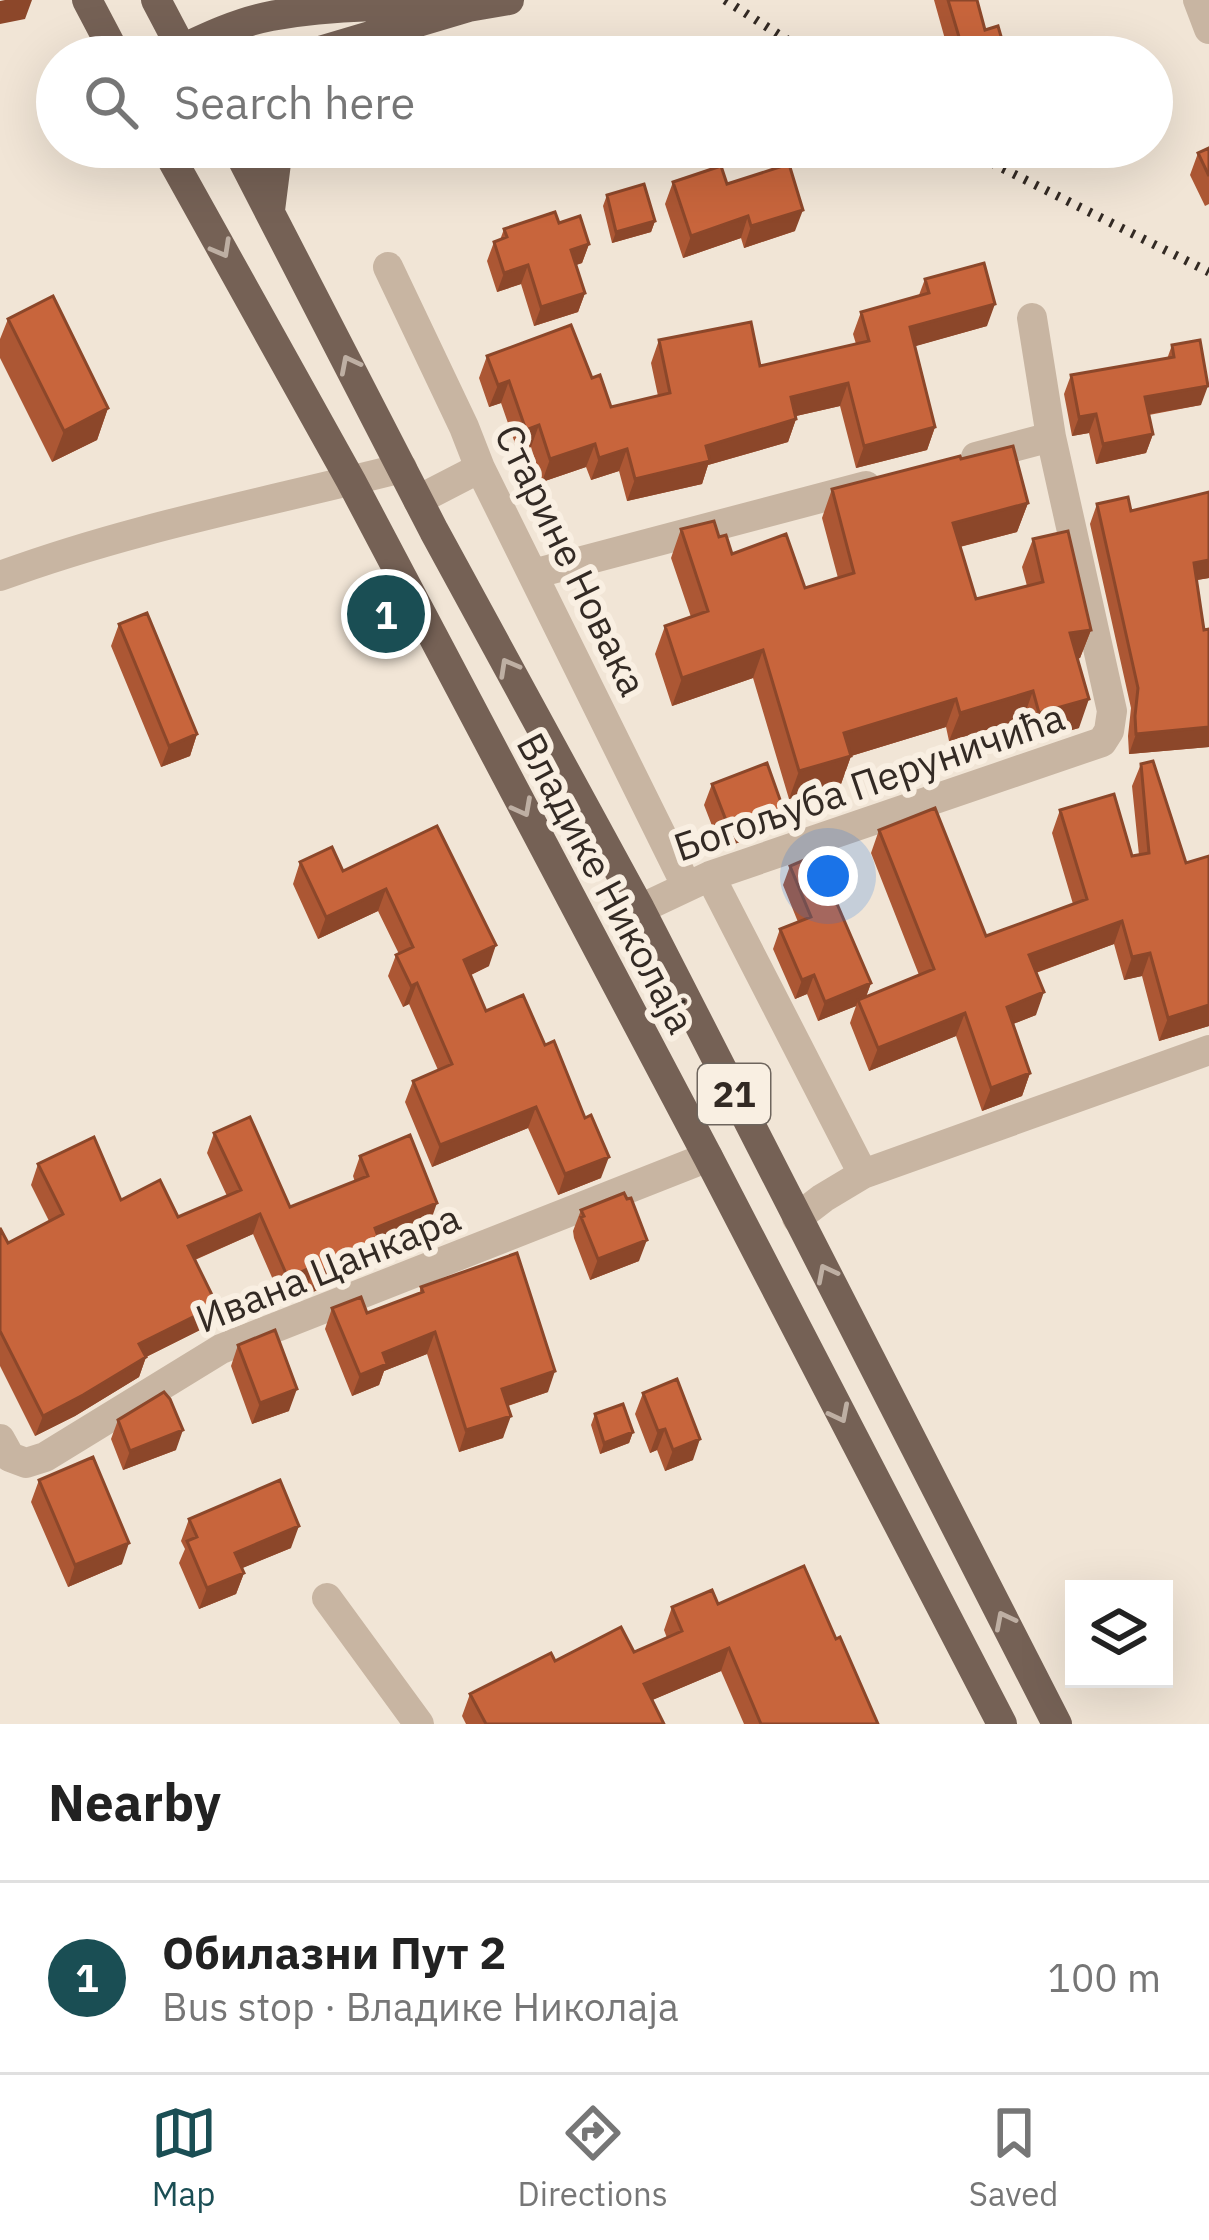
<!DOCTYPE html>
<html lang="en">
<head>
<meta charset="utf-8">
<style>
  body { margin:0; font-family:"IBM Plex Sans",sans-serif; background:#f6f6f6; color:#222 }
  .controls { position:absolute; right:36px; bottom:36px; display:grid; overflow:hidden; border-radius:0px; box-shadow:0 12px 48px #0002 }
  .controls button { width:108px; height:108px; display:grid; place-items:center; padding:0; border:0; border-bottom:3px solid #e0e0e0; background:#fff; color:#222; font:60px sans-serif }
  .you { position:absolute; left:828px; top:876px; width:42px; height:42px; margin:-30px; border:9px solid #fff; border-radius:50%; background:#1a73e8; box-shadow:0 0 0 18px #1a73e833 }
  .badge { display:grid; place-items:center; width:78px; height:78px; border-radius:50%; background:#1a4e54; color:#fff; font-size:39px; font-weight:700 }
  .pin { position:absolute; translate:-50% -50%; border:6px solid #fff; box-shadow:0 3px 12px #0006 }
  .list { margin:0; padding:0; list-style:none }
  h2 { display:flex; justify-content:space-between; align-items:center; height:156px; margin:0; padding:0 48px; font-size:51px }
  h2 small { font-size:39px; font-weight:400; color:#767676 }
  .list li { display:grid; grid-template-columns:78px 1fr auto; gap:36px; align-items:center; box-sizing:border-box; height:192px; padding:0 48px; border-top:3px solid #e0e0e0 }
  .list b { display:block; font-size:45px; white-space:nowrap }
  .list p { margin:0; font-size:39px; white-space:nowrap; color:#767676 }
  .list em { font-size:39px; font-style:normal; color:#767676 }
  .icon { flex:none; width:66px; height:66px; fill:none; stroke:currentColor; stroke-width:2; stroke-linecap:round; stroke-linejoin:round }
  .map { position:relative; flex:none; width:1209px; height:1724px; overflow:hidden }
  .search { position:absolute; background:#fff; box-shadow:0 12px 48px #0002; left:36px; right:36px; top:36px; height:132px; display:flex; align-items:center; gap:30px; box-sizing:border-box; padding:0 42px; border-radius:66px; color:#767676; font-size:45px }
  .sheet { height:348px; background:#fff }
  nav { display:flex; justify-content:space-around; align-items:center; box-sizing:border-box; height:168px; border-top:3px solid #e0e0e0; background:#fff; font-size:33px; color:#767676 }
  nav a { display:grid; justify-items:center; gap:6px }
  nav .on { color:#1a4e54 }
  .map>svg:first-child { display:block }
</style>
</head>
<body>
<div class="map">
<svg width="1209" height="1724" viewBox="0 0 1209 1724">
  <rect width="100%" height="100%" fill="#f1e5d6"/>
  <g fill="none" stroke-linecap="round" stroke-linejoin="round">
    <path stroke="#c8b5a2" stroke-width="30" d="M 1198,0 L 1209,29
      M 388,267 L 464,427 L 480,468 L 686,885
      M 976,457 L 1051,437
      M 418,500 L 480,468
      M 533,574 L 866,486
      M 0,576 C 130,528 268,502 402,468
      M 710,876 L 863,1174
      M 640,909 L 710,876 L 1102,742 L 1109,731 L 1112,711 L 1051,437 L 1032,318
      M 797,1218 L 823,1198 L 863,1174 L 1209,1050
      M 0,1439 L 10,1457 L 26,1463 L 45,1457 L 221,1349 L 708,1157
      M 327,1598 L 419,1724"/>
    <path stroke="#756155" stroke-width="30" d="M 87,0 L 117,57
      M 156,0 L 186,57
      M 165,57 C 199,41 234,23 271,16 C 336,4 402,5 468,7
      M 300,57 L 468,7 L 509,0
      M 165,147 L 351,481 L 708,1157 L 1002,1724
      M 236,147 L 434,531 L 640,909 L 1057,1724
      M 270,210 L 278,147"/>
    <path stroke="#332a24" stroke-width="9" stroke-dasharray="3 9" stroke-linecap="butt" d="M 725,0 L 814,57
      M 960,147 L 1209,272"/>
  </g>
  <path fill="#ac5734" d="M 934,0 L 977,0 L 985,30 L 1007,57 L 950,57 Z
    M 1209,148 L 1209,204 L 1205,206 L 1190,175 L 1198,153 Z
    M 673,182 L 727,184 L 795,231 L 744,248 L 741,238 L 683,258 L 665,204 Z
    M 607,195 L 655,221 L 651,232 L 612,243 L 603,206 Z
    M 559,223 L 589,244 L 582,263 L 576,265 L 585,293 L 578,312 L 534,326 L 521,284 L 497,292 L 487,261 L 494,242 L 500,240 L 504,229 Z
    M 925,279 L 987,326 L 915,346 L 935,427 L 927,450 L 856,468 L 840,406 L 796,416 L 796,419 L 788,442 L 708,465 L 702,484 L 627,501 L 619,471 L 591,480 L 586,467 L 542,482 L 531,447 L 518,452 L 501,403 L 489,407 L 479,378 L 487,356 L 592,378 L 611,407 L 658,396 L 651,363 L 659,340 L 760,366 L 856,344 L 853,334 L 861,312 L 919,295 Z
    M 8,319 L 108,408 L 97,440 L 52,462 L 0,358 L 0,339 Z
    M 1172,345 L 1201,405 L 1149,415 L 1153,434 L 1146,453 L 1096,464 L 1089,433 L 1072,436 L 1064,394 L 1071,375 L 1167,359 Z
    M 961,459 L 1028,503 L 1017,532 L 960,547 L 976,599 L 1027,586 L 1022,567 L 1033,539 L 1091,630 L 1080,658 L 1077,659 L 1079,728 L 1029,742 L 1023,719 L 949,741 L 946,727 L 851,756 L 841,784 L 789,799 L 753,678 L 672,706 L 655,654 L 665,626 L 691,617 L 671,558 L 681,529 L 719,537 L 732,554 L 805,588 L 838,578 L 822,518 L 832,489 Z
    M 1209,492 L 1209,578 L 1196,580 L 1204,630 L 1209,629 L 1209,747 L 1129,754 L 1128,736 L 1131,708 L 1090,524 L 1097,504 L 1131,511 Z
    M 119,624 L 197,734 L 190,756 L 161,767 L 111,646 Z
    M 1141,764 L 1209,1026 L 1159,1041 L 1142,976 L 1124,980 L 1114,944 L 1036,973 L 1036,1015 L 1013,1024 L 1030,1073 L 1022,1096 L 982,1111 L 956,1036 L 869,1071 L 850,1023 L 856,1006 L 818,1021 L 807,994 L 795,999 L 773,949 L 780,929 L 798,922 L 783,885 L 790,866 L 871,983 L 866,997 L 919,975 L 871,853 L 879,830 L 986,936 L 1073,904 L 1052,833 L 1060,810 L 1132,856 L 1139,855 L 1132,786 Z
    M 712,784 L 775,829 L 721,849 L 704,805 Z
    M 437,826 L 489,966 L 471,975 L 486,1011 L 601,1178 L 558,1195 L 528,1128 L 432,1167 L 405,1102 L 413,1081 L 438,1070 L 409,1004 L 403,1007 L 388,976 L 396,955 L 399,954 L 378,911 L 318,939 L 293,884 L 300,862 L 343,871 Z
    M 214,1133 L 290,1207 L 355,1182 L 353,1176 L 360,1156 L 430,1223 L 377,1244 L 372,1259 L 343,1271 L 339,1282 L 310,1293 L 307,1287 L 281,1298 L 253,1234 L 195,1260 L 210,1325 L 146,1357 L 139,1377 L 75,1416 L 35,1436 L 0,1366 L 0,1228 L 8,1243 L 49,1221 L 31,1185 L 38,1164 L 121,1200 L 178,1217 L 227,1196 L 207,1153 Z
    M 581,1210 L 639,1261 L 590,1280 L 574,1238 L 573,1231 Z
    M 421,1287 L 548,1392 L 508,1406 L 503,1438 L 459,1452 L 427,1354 L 384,1371 L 379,1385 L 352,1396 L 325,1329 L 332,1308 L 367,1313 L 419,1294 Z
    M 238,1345 L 289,1411 L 252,1424 L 231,1366 Z
    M 643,1393 L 693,1460 L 665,1471 L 657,1450 L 650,1453 L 635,1414 Z
    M 595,1414 L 633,1432 L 629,1443 L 600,1454 L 591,1425 Z
    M 118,1420 L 176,1450 L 123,1470 L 111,1439 Z
    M 39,1480 L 122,1564 L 68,1587 L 31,1502 Z
    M 189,1519 L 291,1548 L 242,1568 L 244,1573 L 236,1594 L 199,1609 L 179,1563 L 185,1549 L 181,1541 Z
    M 718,1604 L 836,1639 L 878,1724 L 744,1724 L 721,1671 L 652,1700 L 664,1724 L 466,1724 L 462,1716 L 470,1694 L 555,1661 L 634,1652 L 667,1638 L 664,1630 L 672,1607 Z"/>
  <path fill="#8c472a" d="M 5,0 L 32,0 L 25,19 L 0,24 L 0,1 Z
    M 803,210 L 795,231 L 744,248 L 751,226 Z
    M 748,216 L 741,238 L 683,258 L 691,236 Z
    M 655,221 L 651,232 L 612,243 L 616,232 Z
    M 589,244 L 582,263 L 564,269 L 571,250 Z
    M 528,265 L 521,284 L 497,292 L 504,273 Z
    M 585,293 L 578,312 L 534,326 L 541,307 Z
    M 995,304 L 987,326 L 902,350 L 910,327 Z
    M 509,381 L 501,403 L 489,407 L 498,385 Z
    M 848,383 L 840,406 L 783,419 L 791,397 Z
    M 1208,386 L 1201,405 L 1138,416 L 1145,397 Z
    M 108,408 L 97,440 L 52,462 L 64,431 Z
    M 1096,414 L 1089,433 L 1072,436 L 1079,417 Z
    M 796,419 L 788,442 L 708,465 L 702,484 L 627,501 L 635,479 L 706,446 Z
    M 539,425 L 531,447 L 518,452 L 526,430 Z
    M 935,427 L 927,450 L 856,468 L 864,446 Z
    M 1153,434 L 1146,453 L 1096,464 L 1103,444 Z
    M 595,444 L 586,467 L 542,482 L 550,459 Z
    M 627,449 L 619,471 L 591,480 L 599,458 Z
    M 1028,503 L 1017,532 L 943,551 L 953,523 Z
    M 1209,560 L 1209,578 L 1186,582 L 1194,563 Z
    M 1091,630 L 1080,658 L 1060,662 L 1070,633 Z
    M 763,650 L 753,678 L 672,706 L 682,678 Z
    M 1033,691 L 1023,719 L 949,741 L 960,713 Z
    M 956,699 L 946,727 L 851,756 L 841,784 L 789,799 L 799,771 L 844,733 Z
    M 1089,699 L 1079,728 L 1029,742 L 1039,713 Z
    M 1209,727 L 1209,747 L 1129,754 L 1136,734 Z
    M 197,734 L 190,756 L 161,767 L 169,746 Z
    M 783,808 L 775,829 L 721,849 L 729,828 Z
    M 386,889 L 378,911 L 318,939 L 326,917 Z
    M 1122,921 L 1114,944 L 1021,978 L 1029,955 Z
    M 496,945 L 489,966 L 456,982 L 464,960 Z
    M 1150,953 L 1142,976 L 1124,980 L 1132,957 Z
    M 814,975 L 807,994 L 795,999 L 802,980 Z
    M 417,983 L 409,1004 L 403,1007 L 411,986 Z
    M 871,983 L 864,1002 L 858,1000 L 856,1006 L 818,1021 L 825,1002 Z
    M 1044,992 L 1036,1015 L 998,1030 L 1007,1007 Z
    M 1209,1005 L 1209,1026 L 1159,1041 L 1168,1018 Z
    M 965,1013 L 956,1036 L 869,1071 L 878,1048 Z
    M 1030,1073 L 1022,1096 L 982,1111 L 991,1088 Z
    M 536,1107 L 528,1128 L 432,1167 L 440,1145 Z
    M 609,1157 L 601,1178 L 558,1195 L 565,1174 Z
    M 437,1203 L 430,1223 L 377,1244 L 372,1259 L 343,1271 L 339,1282 L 310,1293 L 317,1273 L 375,1228 Z
    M 260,1214 L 253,1234 L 180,1266 L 188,1246 Z
    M 647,1240 L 639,1261 L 590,1280 L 598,1259 Z
    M 314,1266 L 307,1287 L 281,1298 L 288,1278 Z
    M 217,1305 L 210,1325 L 146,1357 L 139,1377 L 75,1416 L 35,1436 L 43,1416 L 139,1344 Z
    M 435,1332 L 427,1354 L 384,1371 L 379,1385 L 352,1396 L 360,1375 L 383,1353 Z
    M 555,1371 L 548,1392 L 495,1410 L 502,1389 Z
    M 297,1389 L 289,1411 L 252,1424 L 260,1403 Z
    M 511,1416 L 503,1438 L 459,1452 L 466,1430 Z
    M 665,1429 L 657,1450 L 650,1453 L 658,1431 Z
    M 183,1430 L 176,1450 L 123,1470 L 130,1451 Z
    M 633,1432 L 629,1443 L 600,1454 L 604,1443 Z
    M 700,1439 L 693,1460 L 665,1471 L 673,1450 Z
    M 299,1526 L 291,1548 L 228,1574 L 235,1553 Z
    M 129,1543 L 122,1564 L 68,1587 L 75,1565 Z
    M 244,1573 L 236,1594 L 199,1609 L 207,1588 Z
    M 729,1648 L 721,1671 L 636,1707 L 644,1684 Z"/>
  <path fill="#c8653c" stroke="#8c472a" stroke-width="3" d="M 948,0 L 977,0 L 985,30 L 998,26 L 1007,57 L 965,57 Z
    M 1209,148 L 1209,176 L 1198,153 Z
    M 789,164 L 803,210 L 751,226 L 748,216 L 691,236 L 673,182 L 721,166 L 727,184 Z
    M 644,184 L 655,221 L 616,232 L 607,195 Z
    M 555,212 L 559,223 L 580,216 L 589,244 L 571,250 L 585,293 L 541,307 L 528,265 L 504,273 L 494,242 L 507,237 L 504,229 Z
    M 984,263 L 995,304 L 910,327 L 935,427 L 864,446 L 848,383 L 791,397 L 796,419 L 706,446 L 710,461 L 635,479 L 627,449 L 599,458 L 595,444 L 550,459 L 539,425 L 526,430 L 509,381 L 498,385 L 487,356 L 571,325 L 592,378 L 600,375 L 611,407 L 670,393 L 659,340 L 751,322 L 760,366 L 869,341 L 861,312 L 929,293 L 925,279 Z
    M 53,296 L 108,408 L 64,431 L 8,319 Z
    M 1200,340 L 1208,386 L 1145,397 L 1153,434 L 1103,444 L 1096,414 L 1079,417 L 1071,375 L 1174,357 L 1172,345 Z
    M 1013,446 L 1028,503 L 953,523 L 976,599 L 1043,582 L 1033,539 L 1068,531 L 1091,630 L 1070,633 L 1089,699 L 1039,713 L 1033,691 L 960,713 L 956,699 L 844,733 L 851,756 L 799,771 L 763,650 L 682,678 L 665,626 L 708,611 L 681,529 L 714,521 L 719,537 L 726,535 L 732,554 L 786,534 L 805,588 L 854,573 L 832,489 L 960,456 L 961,459 Z
    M 1209,492 L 1209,560 L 1194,563 L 1204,630 L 1209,629 L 1209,727 L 1136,734 L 1135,716 L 1138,688 L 1097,504 L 1128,497 L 1131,511 Z
    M 147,613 L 197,734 L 169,746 L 119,624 Z
    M 1153,761 L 1186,863 L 1209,856 L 1209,1005 L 1168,1018 L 1150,953 L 1132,957 L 1122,921 L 1029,955 L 1044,992 L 1007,1007 L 1030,1073 L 991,1088 L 965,1013 L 878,1048 L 858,1000 L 934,969 L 879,830 L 935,808 L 986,936 L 1087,899 L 1060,810 L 1114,794 L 1132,856 L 1149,853 L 1141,764 Z
    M 767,763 L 783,808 L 729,828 L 712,784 Z
    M 437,826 L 496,945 L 464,960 L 486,1011 L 523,995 L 545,1045 L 554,1041 L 585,1118 L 591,1115 L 609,1157 L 565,1174 L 536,1107 L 440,1145 L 413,1081 L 452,1064 L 417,983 L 411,986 L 396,955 L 413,947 L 386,889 L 326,917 L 300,862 L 332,847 L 343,871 Z
    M 816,855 L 871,983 L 825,1002 L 814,975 L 802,980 L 780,929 L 811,917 L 790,866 Z
    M 250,1117 L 290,1207 L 368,1176 L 360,1156 L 410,1135 L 437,1203 L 375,1228 L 379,1239 L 343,1253 L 346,1261 L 317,1273 L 314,1266 L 288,1278 L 260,1214 L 188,1246 L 217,1305 L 139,1344 L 146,1357 L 83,1395 L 43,1416 L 0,1331 L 0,1228 L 8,1243 L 63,1214 L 38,1164 L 94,1137 L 121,1200 L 160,1180 L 178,1217 L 241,1190 L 214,1133 Z
    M 624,1193 L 627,1199 L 631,1198 L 647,1240 L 598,1259 L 581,1217 L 584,1216 L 581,1210 Z
    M 517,1253 L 555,1371 L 502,1389 L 511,1416 L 466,1430 L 435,1332 L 383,1353 L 387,1364 L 360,1375 L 332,1308 L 361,1297 L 367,1313 L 423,1292 L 421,1287 Z
    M 275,1330 L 297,1389 L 260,1403 L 238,1345 Z
    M 677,1379 L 700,1439 L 673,1450 L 665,1429 L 658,1431 L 643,1393 Z
    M 164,1392 L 170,1399 L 183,1430 L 130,1451 L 118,1420 Z
    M 623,1404 L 633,1432 L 604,1443 L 595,1414 Z
    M 93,1457 L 129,1543 L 75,1565 L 39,1480 Z
    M 280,1480 L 299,1526 L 235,1553 L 244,1573 L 207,1588 L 187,1541 L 197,1537 L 189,1519 Z
    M 804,1566 L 836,1639 L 840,1637 L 878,1724 L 761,1724 L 729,1648 L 644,1684 L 664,1724 L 486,1724 L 470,1694 L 551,1653 L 555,1661 L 621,1627 L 634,1652 L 682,1631 L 672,1607 L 712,1590 L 718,1604 Z"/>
  <defs><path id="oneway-chevron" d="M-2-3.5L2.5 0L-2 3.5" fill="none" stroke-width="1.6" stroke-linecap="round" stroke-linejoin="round" transform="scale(3)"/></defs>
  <g stroke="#beafa3">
    <use href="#oneway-chevron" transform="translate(222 249) rotate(61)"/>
    <use href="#oneway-chevron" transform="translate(349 364) rotate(-117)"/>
    <use href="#oneway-chevron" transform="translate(508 667) rotate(-119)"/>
    <use href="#oneway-chevron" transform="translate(523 808) rotate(62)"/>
    <use href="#oneway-chevron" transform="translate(826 1273) rotate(-117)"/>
    <use href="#oneway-chevron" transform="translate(840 1414) rotate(63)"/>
    <use href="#oneway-chevron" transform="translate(1004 1620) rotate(-117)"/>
  </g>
  <g text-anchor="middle" stroke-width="12" stroke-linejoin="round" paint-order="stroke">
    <rect fill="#f9efe2" stroke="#6e655d" stroke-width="3" x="698" y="1064" width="72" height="60" rx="9"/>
    <g font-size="36" font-weight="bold" fill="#332a24">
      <text x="734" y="1107">21</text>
    </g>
    <g font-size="39" fill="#332a24" stroke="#f9efe2">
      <text transform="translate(571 560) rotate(64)" y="14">Старине Новака</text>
      <text transform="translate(869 782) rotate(-19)" y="14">Богољуба Перуничића</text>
      <text transform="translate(606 883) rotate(62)" y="14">Владике Николаја</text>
      <text transform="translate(328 1268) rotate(-22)" y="14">Ивана Цанкара</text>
    </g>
  </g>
</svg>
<div class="controls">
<button><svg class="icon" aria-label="layers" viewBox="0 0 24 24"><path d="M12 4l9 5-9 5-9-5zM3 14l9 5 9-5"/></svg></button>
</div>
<div class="you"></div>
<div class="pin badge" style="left:386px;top:614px">1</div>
<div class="search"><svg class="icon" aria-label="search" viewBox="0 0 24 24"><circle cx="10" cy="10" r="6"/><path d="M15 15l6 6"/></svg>Search here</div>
</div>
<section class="sheet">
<h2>Nearby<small></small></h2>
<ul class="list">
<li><span class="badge">1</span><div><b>Обилазни Пут 2</b><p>Bus stop · Владике Николаја</p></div><em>100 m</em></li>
</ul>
</section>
<nav>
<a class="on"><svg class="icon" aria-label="map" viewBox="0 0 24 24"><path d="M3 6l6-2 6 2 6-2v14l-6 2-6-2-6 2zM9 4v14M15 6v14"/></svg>Map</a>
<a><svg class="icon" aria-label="directions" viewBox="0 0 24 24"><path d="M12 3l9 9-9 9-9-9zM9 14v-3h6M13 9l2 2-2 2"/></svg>Directions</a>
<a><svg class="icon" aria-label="saved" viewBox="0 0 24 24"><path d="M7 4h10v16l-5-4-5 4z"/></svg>Saved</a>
</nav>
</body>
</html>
